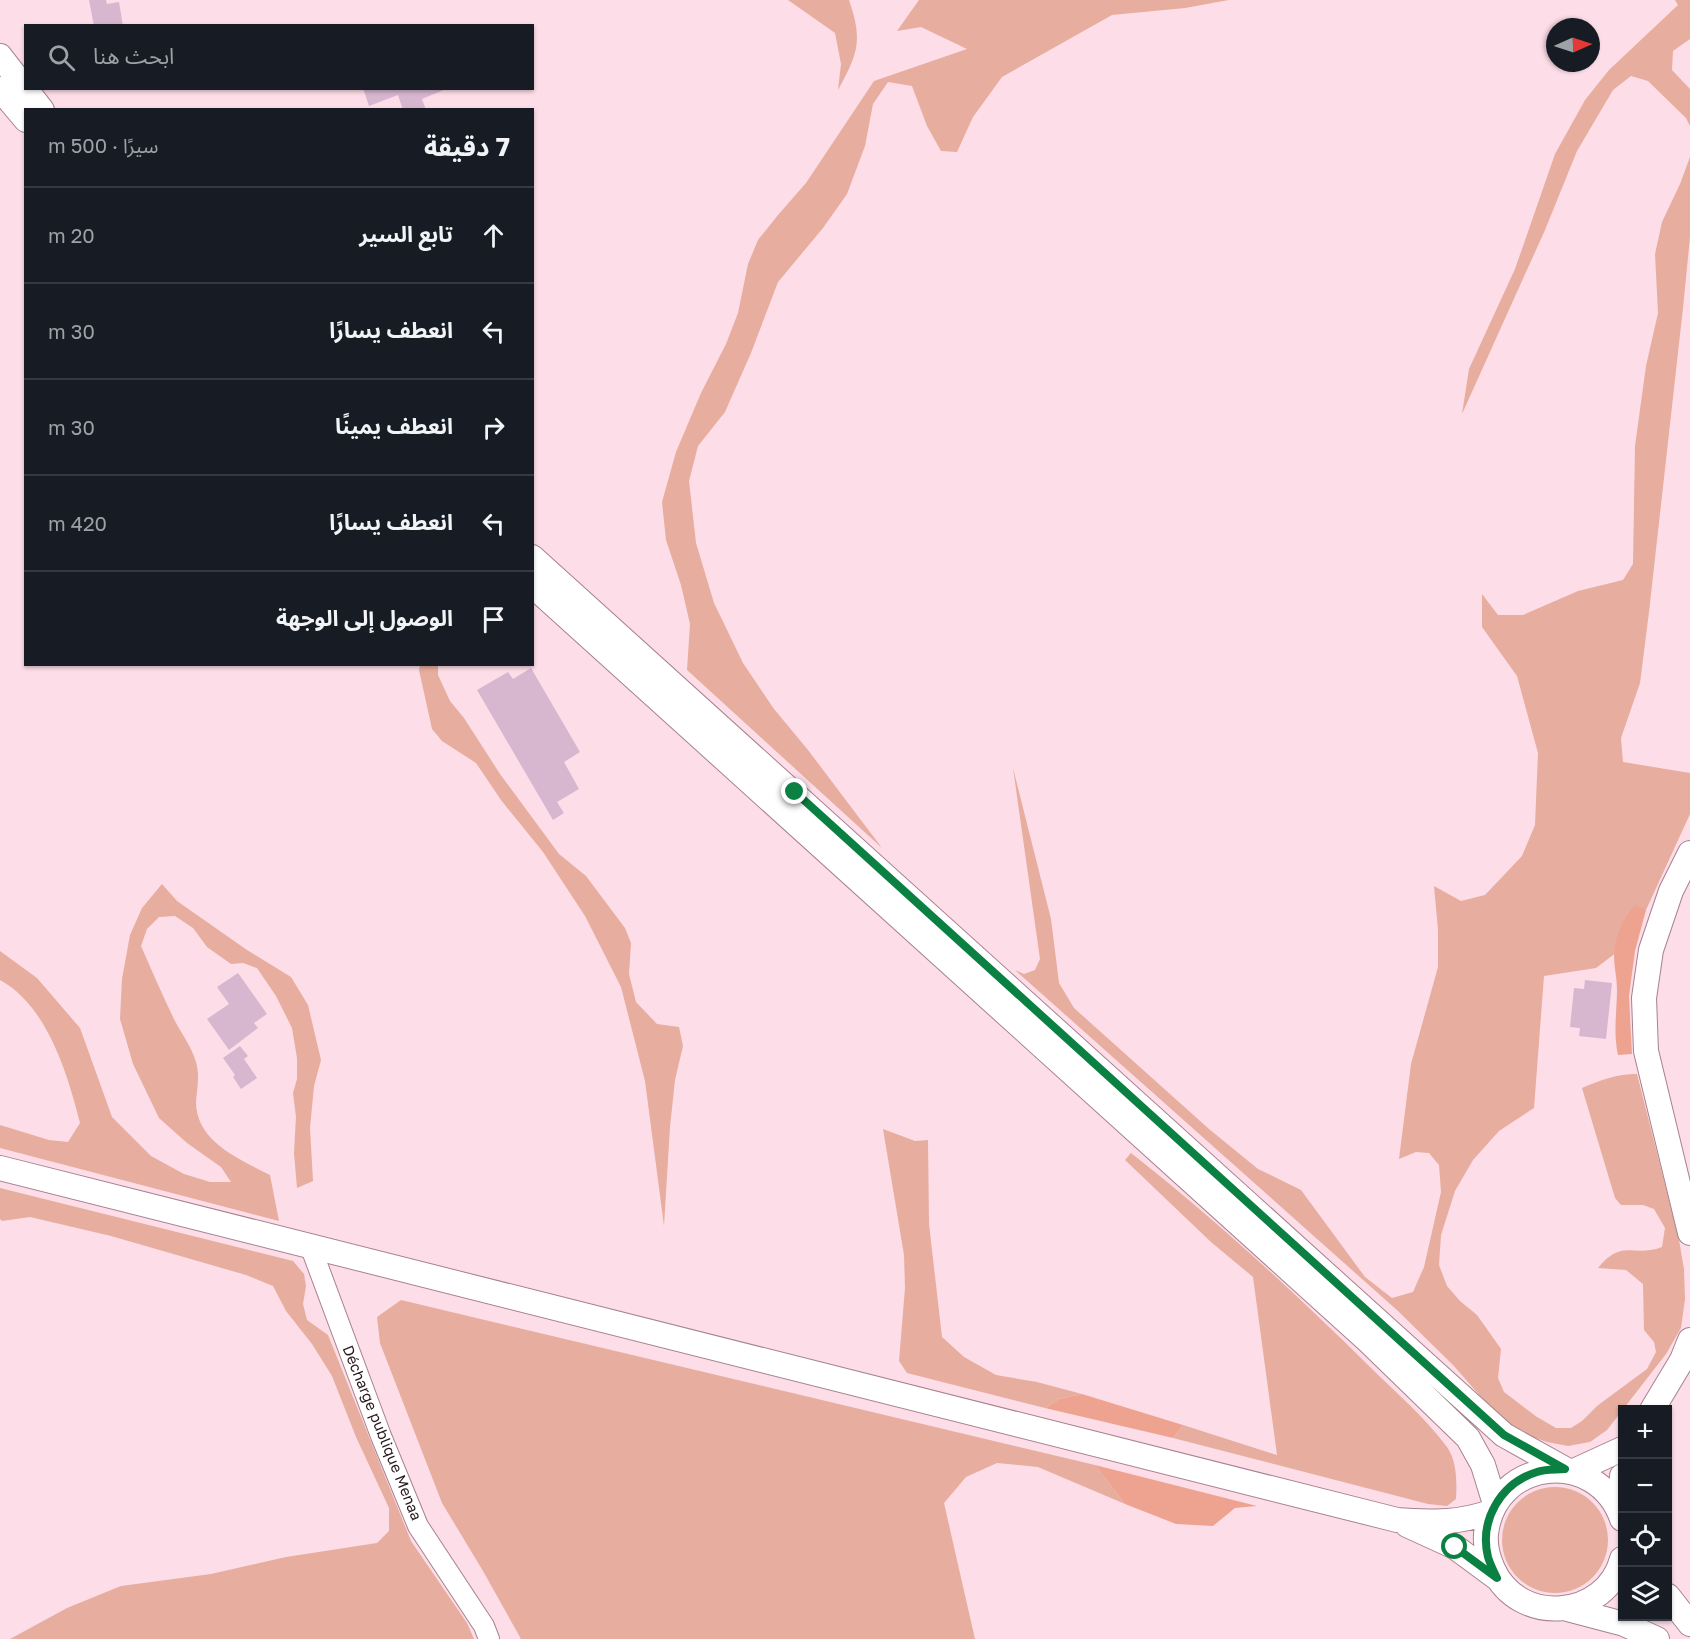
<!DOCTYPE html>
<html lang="ar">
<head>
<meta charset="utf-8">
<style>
  body { margin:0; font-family:"Golos Text","Noto Sans Arabic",sans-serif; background:#242831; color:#f1f3f6; direction:rtl }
  .controls { position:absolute; right:18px; bottom:18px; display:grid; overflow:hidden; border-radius:0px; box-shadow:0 2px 4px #0004 }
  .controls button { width:54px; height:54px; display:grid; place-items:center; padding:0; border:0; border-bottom:2px solid #363941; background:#171b24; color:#f1f3f6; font:30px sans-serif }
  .compass { position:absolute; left:1546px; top:18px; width:54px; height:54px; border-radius:50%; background:#171b24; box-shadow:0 2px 4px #0004; rotate:87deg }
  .stop { position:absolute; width:18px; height:18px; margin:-14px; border:4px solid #0b8043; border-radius:50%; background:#fff }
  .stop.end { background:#0b8043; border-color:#fff; box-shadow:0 2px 6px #0008 }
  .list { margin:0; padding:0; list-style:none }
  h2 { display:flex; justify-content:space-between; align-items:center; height:78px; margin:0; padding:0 24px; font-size:26px }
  h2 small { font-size:20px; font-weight:400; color:#9ea1a6 }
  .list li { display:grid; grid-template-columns:39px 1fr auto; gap:18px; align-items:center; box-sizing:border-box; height:96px; padding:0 24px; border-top:2px solid #363941 }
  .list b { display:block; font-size:22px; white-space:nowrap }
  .list em { font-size:20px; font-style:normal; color:#9ea1a6 }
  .icon { flex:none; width:33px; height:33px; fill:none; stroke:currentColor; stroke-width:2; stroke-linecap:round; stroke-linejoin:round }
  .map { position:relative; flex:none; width:1690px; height:1639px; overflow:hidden; direction:ltr }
  .search { position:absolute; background:#171b24; box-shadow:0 2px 4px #0004; left:24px; top:24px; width:510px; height:66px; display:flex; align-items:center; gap:15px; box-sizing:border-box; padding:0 21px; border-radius:0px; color:#9ea1a6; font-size:22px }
  .panel { position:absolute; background:#171b24; box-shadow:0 2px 4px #0004; left:24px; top:108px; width:510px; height:558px; border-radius:0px; direction:rtl }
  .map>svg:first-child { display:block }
</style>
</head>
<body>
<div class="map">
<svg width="1690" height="1639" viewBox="0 0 1690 1639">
  <rect width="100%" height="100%" fill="#fddde8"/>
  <path fill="#e7ad9e" d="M 788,0 L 849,0 C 863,41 858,53 838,90 L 841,64 L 835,33 Z
    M 919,0 L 1229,0 L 1185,8 L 1112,15 L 1002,77 L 973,117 L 957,152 L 941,151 L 927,126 L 912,86 L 888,82 L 873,104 L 865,146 L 847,194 L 823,228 L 778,282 L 751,353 L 725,412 L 698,446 L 689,481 L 696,543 L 714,603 L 743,663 L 774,709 L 808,750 L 882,848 L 687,670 L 690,624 L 681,585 L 666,540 L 662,502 L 676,452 L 701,393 L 726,344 L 738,313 L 748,264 L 758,240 L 778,215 L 806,183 L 874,81 L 967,49 L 921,27 L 897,31 Z
    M 1675,0 L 1690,0 L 1690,39 L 1673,51 L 1672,70 L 1690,89 L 1690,126 L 1686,118 L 1648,81 L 1631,76 L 1613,90 L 1577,151 L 1545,230 L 1462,414 L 1469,369 L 1515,269 L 1555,154 L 1585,100 L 1609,70 L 1678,5 Z
    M 1690,157 L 1690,237 L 1683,308 L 1649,612 L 1640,683 L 1621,738 L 1623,762 L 1690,773 L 1690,814 L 1646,910 L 1625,946 L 1596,968 L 1544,976 L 1534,1108 L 1499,1131 L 1473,1160 L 1455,1191 L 1441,1235 L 1439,1265 L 1447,1286 L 1460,1301 L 1477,1315 L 1501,1349 L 1498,1378 L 1504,1392 L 1537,1417 L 1556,1428 L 1571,1428 L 1582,1421 L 1597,1406 L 1647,1369 L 1656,1352 L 1654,1342 L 1644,1330 L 1643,1284 L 1626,1270 L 1598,1268 C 1623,1238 1633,1258 1662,1247 L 1665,1228 L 1654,1209 L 1643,1205 L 1621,1205 L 1615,1198 L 1582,1088 C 1601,1080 1617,1074 1637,1074 L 1679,1240 L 1684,1269 L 1685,1299 L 1681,1328 L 1666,1354 L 1607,1430 L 1590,1442 L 1568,1446 L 1547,1442 L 1520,1433 L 1501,1420 L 1454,1366 L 1398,1311 L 1015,970 L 1024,974 L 1035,970 L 1040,959 L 1013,768 L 1051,919 L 1059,983 L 1074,1008 L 1209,1129 L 1258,1169 L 1301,1190 L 1365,1277 L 1392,1298 L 1413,1292 L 1424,1267 L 1441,1192 L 1439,1165 L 1429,1153 L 1416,1152 L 1399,1159 L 1411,1064 L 1438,967 L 1438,930 L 1434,886 L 1461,901 L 1485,895 L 1522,856 L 1535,825 L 1538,753 L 1517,676 L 1482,627 L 1482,594 L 1498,615 L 1523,615 L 1578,591 L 1623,580 L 1633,564 L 1635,446 L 1646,366 L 1658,313 L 1655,254 L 1662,222 L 1680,184 Z
    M 420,665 L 438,665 L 438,675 L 450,701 L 464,718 L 500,774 L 559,854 L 586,876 L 625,928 L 631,943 L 629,974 L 636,1002 L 657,1024 L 679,1027 L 683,1046 L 675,1080 L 670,1127 L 664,1226 L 645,1081 L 621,987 L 585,916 L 543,852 L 501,800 L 476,763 L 442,741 L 432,729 L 419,670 Z
    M 162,884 L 177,901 L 247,950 L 291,977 L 308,1005 L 321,1060 L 314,1086 L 310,1128 L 313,1181 L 297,1188 L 294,1153 L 296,1117 L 293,1093 L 297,1079 L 297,1058 L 292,1028 L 276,996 L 257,968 L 243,963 L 231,964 L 207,947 L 193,928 L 175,916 L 159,917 L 147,929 L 141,946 C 152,971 163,997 175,1021 C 182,1034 192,1048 196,1062 C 200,1076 197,1088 196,1102 C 196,1142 241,1160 270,1175 L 279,1221 L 0,1148 L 0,1125 L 49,1140 L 68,1142 L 80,1123 C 68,1075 47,1005 0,980 L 0,951 L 37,978 L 80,1028 L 112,1117 L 151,1156 L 184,1174 L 210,1182 L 231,1182 L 221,1167 L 187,1143 L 159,1118 L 133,1064 L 120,1019 L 122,979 L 130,935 L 142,908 Z
    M 883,1129 L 915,1141 L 928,1140 L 929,1224 L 942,1337 L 964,1357 L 996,1375 L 1037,1382 L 1082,1394 L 1059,1399 L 1045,1408 L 907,1373 L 899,1361 L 905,1288 L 904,1255 Z
    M 1131,1153 C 1214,1218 1293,1291 1368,1365 C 1394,1391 1425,1417 1447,1447 C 1457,1461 1457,1483 1456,1499 L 1447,1506 L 1428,1504 L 1173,1438 L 1183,1425 L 1277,1455 L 1253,1277 L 1211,1242 L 1125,1160 Z
    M 0,1188 L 293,1261 L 304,1274 L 306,1286 L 303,1304 L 307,1320 L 328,1335 L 411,1541 L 467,1623 L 474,1639 L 10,1639 L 67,1608 L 121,1586 L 211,1574 L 286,1557 L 377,1543 L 389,1531 L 389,1508 L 356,1437 L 332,1376 L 312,1344 L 286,1311 L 273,1286 L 246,1275 L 111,1236 L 30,1217 L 2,1221 L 0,1219 Z
    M 401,1300 L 1095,1465 L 1125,1504 L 1038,1467 L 997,1463 L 966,1477 L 944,1503 L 975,1639 L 521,1639 L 483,1571 L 442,1503 L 380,1343 L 377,1317 Z
    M1502 1540a53 53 0 1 1 106 0a53 53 0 1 1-106 0Z"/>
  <path fill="#eea391" d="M 1635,905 L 1646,910 L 1635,951 L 1629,996 L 1632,1054 L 1618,1055 C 1613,1032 1617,1012 1617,989 C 1617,978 1614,967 1614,956 C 1614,938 1623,918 1635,905 Z
    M 1082,1394 L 1183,1425 L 1173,1438 L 1045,1408 L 1059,1399 Z
    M 1095,1465 L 1257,1506 L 1235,1508 L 1213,1526 L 1176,1524 L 1125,1504 Z"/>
  <path fill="#d7b7cf" d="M 89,0 L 106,0 L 107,4 L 119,2 L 123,26 L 94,26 Z
    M 363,88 L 446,88 L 446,89 L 422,99 L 426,110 L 403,110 L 398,95 L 369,106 Z
    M 531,668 L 580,752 L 564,762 L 579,789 L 557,802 L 564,813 L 553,820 L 477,690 L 508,672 L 513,679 Z
    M 238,973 L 267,1014 L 254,1023 L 258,1028 L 229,1050 L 207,1019 L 229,1004 L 217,987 Z
    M 1585,980 L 1612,983 L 1606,1039 L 1579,1036 L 1580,1028 L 1570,1027 L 1574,988 L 1584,989 Z
    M 240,1046 L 248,1056 L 244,1059 L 257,1078 L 241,1089 L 233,1077 L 235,1075 L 223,1058 Z"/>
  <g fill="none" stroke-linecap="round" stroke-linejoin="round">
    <defs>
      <path id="minor" d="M 311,1248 L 381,1436 L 418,1526 L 484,1626 L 489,1639"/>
      <path id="major" d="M 0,56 L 42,110
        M 0,89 L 26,120
        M 532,557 L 1504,1435 L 1565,1469
        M 532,585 L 1365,1338 L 1468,1438 L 1483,1465 L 1495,1504
        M 1690,853 L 1671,891 L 1651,950 L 1644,998 L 1646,1051 L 1690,1233
        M 0,1168 L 1397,1520 C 1435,1522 1454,1524 1491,1512
        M 1652,1410 L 1682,1360 L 1690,1340
        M 1574,1471 L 1622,1449
        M 1619,1508 L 1622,1476
        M 1622,1519 C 1597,1447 1494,1458 1486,1534 C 1485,1546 1488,1558 1493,1569 C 1519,1627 1606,1619 1622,1559
        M 1407,1525 L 1455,1547 L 1497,1578
        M 1668,1596 L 1690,1624
        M 1567,1609 L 1624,1624 L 1657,1639"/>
    </defs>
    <use href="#minor" stroke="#a7828f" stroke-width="22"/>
    <use href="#major" stroke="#a7828f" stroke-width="26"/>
    <use href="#minor" stroke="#fff" stroke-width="20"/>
    <use href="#major" stroke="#fff" stroke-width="24"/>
  </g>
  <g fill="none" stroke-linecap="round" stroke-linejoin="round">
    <path stroke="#0b8043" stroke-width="8" d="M 795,792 L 1504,1435 L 1565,1469 C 1556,1470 1545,1469 1537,1472 C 1501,1483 1479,1520 1488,1557 C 1490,1564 1494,1572 1497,1578 L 1455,1547"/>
  </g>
  <g text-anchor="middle" stroke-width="4.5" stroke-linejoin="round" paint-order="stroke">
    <g font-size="15" fill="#281a1f" stroke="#fff">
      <text transform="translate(382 1433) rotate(68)" y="5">Décharge publique Menaa</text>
    </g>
  </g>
</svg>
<div class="controls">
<button>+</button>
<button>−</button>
<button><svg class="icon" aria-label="locate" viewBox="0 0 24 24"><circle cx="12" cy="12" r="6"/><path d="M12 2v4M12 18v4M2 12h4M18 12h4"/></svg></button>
<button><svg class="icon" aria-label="layers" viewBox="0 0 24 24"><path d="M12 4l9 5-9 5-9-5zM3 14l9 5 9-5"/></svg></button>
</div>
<svg class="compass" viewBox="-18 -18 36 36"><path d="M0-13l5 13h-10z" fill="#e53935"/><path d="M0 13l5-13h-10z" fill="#9ea1a6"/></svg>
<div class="stop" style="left:1455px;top:1547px"></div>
<div class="stop end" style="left:795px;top:792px"></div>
<div class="search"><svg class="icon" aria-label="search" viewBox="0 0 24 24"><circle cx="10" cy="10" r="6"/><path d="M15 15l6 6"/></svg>ابحث هنا</div>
<section class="panel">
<h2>7 دقيقة<small>سيرًا · 500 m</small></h2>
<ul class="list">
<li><svg class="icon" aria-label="ahead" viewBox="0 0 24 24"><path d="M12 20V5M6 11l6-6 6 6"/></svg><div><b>تابع السير</b></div><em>20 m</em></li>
<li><svg class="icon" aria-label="left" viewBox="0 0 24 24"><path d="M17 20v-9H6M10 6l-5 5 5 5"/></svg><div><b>انعطف يسارًا</b></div><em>30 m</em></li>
<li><svg class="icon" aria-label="right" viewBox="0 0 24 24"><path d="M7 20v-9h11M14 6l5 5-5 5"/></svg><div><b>انعطف يمينًا</b></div><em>30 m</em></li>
<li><svg class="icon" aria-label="left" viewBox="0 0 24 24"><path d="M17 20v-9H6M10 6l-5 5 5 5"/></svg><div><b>انعطف يسارًا</b></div><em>420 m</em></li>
<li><svg class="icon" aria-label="arrive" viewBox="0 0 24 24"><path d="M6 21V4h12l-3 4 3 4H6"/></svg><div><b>الوصول إلى الوجهة</b></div></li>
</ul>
</section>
</div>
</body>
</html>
